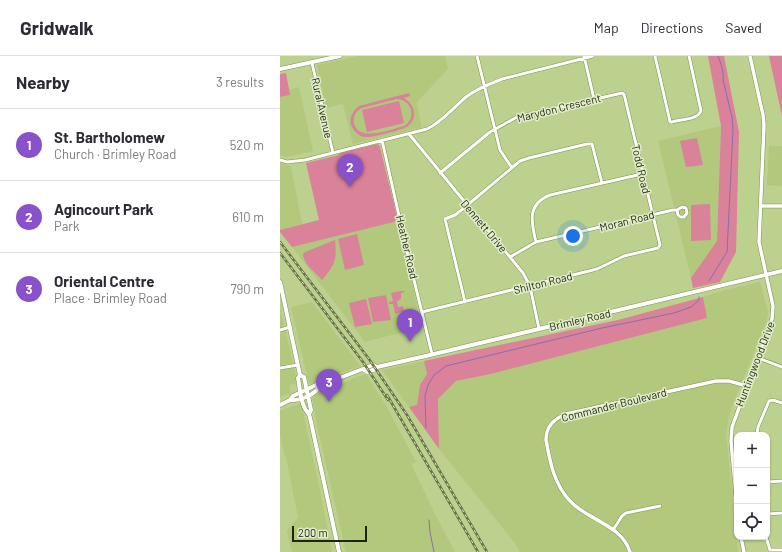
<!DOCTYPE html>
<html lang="en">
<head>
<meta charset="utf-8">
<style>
  body { margin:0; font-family:Barlow,sans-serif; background:#f7f7f7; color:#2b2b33 }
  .controls { position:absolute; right:12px; bottom:12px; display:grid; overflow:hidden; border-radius:8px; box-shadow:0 1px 3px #0004 }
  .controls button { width:36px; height:36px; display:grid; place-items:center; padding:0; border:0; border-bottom:1px solid #e1e1e2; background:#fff; color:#2b2b33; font:20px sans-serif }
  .scale { position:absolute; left:12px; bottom:10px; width:75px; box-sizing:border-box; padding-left:4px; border:2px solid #1d2509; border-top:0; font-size:11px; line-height:14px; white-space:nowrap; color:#1d2509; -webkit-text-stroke:3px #e2edcc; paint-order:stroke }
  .you { position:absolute; left:293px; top:180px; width:14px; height:14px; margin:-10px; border:3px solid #fff; border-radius:50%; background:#1a73e8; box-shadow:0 0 0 6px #1a73e833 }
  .badge { display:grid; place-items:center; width:26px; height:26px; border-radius:50%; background:#8a52ca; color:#fff; font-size:13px; font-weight:700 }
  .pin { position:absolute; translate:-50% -33px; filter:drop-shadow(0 1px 2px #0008) }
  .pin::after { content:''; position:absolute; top:21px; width:14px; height:12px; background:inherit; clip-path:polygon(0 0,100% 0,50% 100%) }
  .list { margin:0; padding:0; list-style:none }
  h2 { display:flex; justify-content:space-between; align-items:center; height:52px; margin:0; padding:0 16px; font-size:17px }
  h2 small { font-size:13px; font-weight:400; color:#7c7c81 }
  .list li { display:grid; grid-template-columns:26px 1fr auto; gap:12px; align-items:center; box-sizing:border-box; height:72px; padding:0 16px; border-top:1px solid #e1e1e2 }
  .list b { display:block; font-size:15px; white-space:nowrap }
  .list p { margin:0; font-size:13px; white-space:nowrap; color:#7c7c81 }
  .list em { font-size:13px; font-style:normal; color:#7c7c81 }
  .icon { flex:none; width:22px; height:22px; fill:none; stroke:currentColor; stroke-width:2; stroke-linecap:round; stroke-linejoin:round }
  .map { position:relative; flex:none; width:502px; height:496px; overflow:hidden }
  header { display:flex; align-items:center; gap:24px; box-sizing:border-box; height:56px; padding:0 20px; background:#fff; border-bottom:1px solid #e1e1e2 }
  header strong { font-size:19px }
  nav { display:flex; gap:22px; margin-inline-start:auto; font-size:14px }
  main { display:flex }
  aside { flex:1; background:#fff }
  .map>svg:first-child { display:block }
</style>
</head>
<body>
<header>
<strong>Gridwalk</strong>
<nav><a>Map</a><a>Directions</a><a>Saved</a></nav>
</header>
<main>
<aside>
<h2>Nearby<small>3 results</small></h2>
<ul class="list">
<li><span class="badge">1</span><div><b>St. Bartholomew</b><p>Church · Brimley Road</p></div><em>520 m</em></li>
<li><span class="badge">2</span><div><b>Agincourt Park</b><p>Park</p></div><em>610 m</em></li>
<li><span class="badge">3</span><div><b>Oriental Centre</b><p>Place · Brimley Road</p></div><em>790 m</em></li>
</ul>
</aside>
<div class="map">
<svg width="502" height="496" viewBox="0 0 502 496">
  <rect width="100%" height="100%" fill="#bcd18e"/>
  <path fill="#b2c87d" d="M 78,0 L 165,0 L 168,13 L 137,46 L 140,64 L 142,71 L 73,88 L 63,48 L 46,52 L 37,9 Z
    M 19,31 L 33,95 L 6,101 L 0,99 L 0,41 L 9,39 L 9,34 Z
    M 441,70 L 437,185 L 411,222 L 378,85 Z
    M 489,90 L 502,90 L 502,130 L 487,129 Z
    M 0,107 L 11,110 L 22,168 L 0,174 Z
    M 118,165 L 142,271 L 85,286 L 12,191 Z
    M 480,226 L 488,256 L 487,264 L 449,359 L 446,378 L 458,496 L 240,496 L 234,486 L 159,393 L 158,343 L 176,325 L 211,318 L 426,262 L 423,241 L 445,234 Z
    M 32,246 L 80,310 L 29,328 L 11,251 Z
    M 0,252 L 13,307 L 0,310 Z
    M 144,305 L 147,318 L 140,329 L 137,349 L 129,351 L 102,314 Z
    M 14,311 L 17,327 L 9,329 L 11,337 L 0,341 L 0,314 Z
    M 86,318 L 108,353 L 136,406 L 131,408 L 156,460 L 175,496 L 66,496 L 37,369 L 32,340 L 64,327 L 74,322 Z
    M 21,347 L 37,420 L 52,496 L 12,496 L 7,475 L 18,461 L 6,401 L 5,402 L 0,379 L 0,355 Z"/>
  <path fill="#d9829a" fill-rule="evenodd" d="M 428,0 L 444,0 L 459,76 L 456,196 L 440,226 L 413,232 L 411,222 L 437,185 L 441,70 Z
    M 489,0 L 502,0 L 502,68 L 502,60 Z
    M 6,17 L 10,39 L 0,41 L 0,18 Z
    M 129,37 L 130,40 L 124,42 C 134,48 139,61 128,70 C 123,74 91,82 84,81 C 78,80 73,74 71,69 C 69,61 73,55 79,50 ZM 117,43 C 132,44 137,62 124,70 C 111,73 78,87 74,67 C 73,60 76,55 82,52 Z
    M 119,45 L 124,67 L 87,76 L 82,54 Z
    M 417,82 L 423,109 L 406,111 L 400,85 Z
    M 98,88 L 100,91 L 118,165 L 12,191 L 0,176 L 0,174 L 39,164 L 26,107 L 59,99 L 59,97 Z
    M 430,148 L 431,184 L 411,185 L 411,149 Z
    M 77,178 L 84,209 L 65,214 L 58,183 Z
    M 55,184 C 57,204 55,209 42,224 C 36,217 23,208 23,198 L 25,196 Z
    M 120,235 L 124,235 L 125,236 L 121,237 L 121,243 L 117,245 L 118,251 L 123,250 L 124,255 L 115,258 L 113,248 L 109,248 L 109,246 L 113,245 L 111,237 Z
    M 106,239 L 111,264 L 93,266 L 88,242 Z
    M 423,241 L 427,262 L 211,318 L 176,325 L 158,343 L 159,393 L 129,351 L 137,349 L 140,329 L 147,318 L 144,305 L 338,264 Z
    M 86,243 L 92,268 L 75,271 L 69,247 Z"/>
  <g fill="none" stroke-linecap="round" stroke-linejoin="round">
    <path stroke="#896eab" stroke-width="1" d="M 429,225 L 447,196 L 453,74 L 452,61 L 443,24 C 444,17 441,7 438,0
      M 146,372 L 145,340 L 148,329 L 154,319 L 166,310 L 322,272 L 394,257 L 411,251 L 419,244 L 419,241
      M 149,464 L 150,476 L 154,496"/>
    <defs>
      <path id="minor" d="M 197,0 L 220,94 L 232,112
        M 304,0 L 314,43
        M 375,0 L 389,61 L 390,66 L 392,66 C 402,63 417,64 421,55 L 409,0
        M 32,7 L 53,97
        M 129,78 L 243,217 L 250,230 L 259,273
        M 102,84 L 126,191 L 152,298
        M 0,104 L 7,106 L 25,104 L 147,73 C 162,66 173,52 186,41 C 196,33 210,28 222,23 L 313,0
        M 256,186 C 251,166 247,148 270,139 L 362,118
        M 230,201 L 256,186 L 393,154 L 397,154 L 402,151 L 406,152 L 407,157 L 404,161 L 400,161 L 398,159 L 397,154
        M 185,246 L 165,163 L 175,159 L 184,152 L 240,105 L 249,102 L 307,88 L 312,88 L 322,127
        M 142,256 L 309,215 L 317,213 L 344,200 L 378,192 L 380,189 L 344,38 L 342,37 L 237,61 L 210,76 L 160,117
        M 0,274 L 10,271
        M 478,302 L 502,311
        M 0,312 L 18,309
        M 477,379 L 478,371 L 489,345 L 493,344 L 502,347
        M 487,426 L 502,425
        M 487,458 L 502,457
        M 333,474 L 342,460 L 346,457 L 380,450
        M 486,481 L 490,494 L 502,494"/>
      <path id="tertiary" d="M 481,150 L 502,150
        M 457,449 L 451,385 L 452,371 L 492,263 L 493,250 L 479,186 L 484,69 L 483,59 L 470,0
        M 461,481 L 464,496
        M 350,496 C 342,469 308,464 291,446 C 274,429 270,406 266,384 C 266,370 274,363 286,358 L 436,325 L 449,325 L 467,330"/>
      <path id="secondary" d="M 0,13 L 60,0
        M 0,226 L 20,319 L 24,321 L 31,354 L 29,358 L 31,366 L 59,496
        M 84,314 L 87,316 L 96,313 L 97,311
        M 20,319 L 18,322 C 20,333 21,351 29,358
        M 10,344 C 19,345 36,339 39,330
        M 0,349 L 10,344 L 13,340 L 36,329 L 39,330 L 93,309 L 97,311 L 150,299 L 502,215"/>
    </defs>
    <use href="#minor" stroke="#7f9251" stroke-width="4"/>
    <use href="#tertiary" stroke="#7f9251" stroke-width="4.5"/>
    <use href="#secondary" stroke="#7f9251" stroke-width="5"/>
    <use href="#minor" stroke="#fff" stroke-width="3"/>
    <use href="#tertiary" stroke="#fff" stroke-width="3.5"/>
    <use href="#secondary" stroke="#fff" stroke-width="4"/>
    <defs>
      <path id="rail" d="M 0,186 L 89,303 L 127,359 L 207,496
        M 0,197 L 83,306 L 108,344
        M 107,339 L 198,496"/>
    </defs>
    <use href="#rail" stroke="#657345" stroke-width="2.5"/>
    <use href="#rail" stroke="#e2edcc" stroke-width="1" stroke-dasharray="3" stroke-linecap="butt"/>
  </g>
  <g text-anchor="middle" stroke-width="3" stroke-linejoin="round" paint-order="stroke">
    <g font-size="11" fill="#1d2509" stroke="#e2edcc">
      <text transform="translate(42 52) rotate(77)" y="4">Rural Avenue</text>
      <text transform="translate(279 52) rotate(-14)" y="4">Marydon Crescent</text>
      <text transform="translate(361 113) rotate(77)" y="4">Todd Road</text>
      <text transform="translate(347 165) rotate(-14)" y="4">Moran Road</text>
      <text transform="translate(204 170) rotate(50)" y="4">Dennett Drive</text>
      <text transform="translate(127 191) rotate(77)" y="4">Heather Road</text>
      <text transform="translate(263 227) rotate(-14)" y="4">Shilton Road</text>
      <text transform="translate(300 264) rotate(-13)" y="4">Brimley Road</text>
      <text transform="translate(475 308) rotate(-69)" y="4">Huntingwood Drive</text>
      <text transform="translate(334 349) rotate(-14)" y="4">Commander Boulevard</text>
    </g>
  </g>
</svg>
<div class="controls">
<button>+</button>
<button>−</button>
<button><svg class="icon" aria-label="locate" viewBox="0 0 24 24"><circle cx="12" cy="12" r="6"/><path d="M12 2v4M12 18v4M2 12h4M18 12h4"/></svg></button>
</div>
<div class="scale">200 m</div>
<div class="you"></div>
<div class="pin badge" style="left:130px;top:286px">1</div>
<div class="pin badge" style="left:70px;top:131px">2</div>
<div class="pin badge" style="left:49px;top:346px">3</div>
</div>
</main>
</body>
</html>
